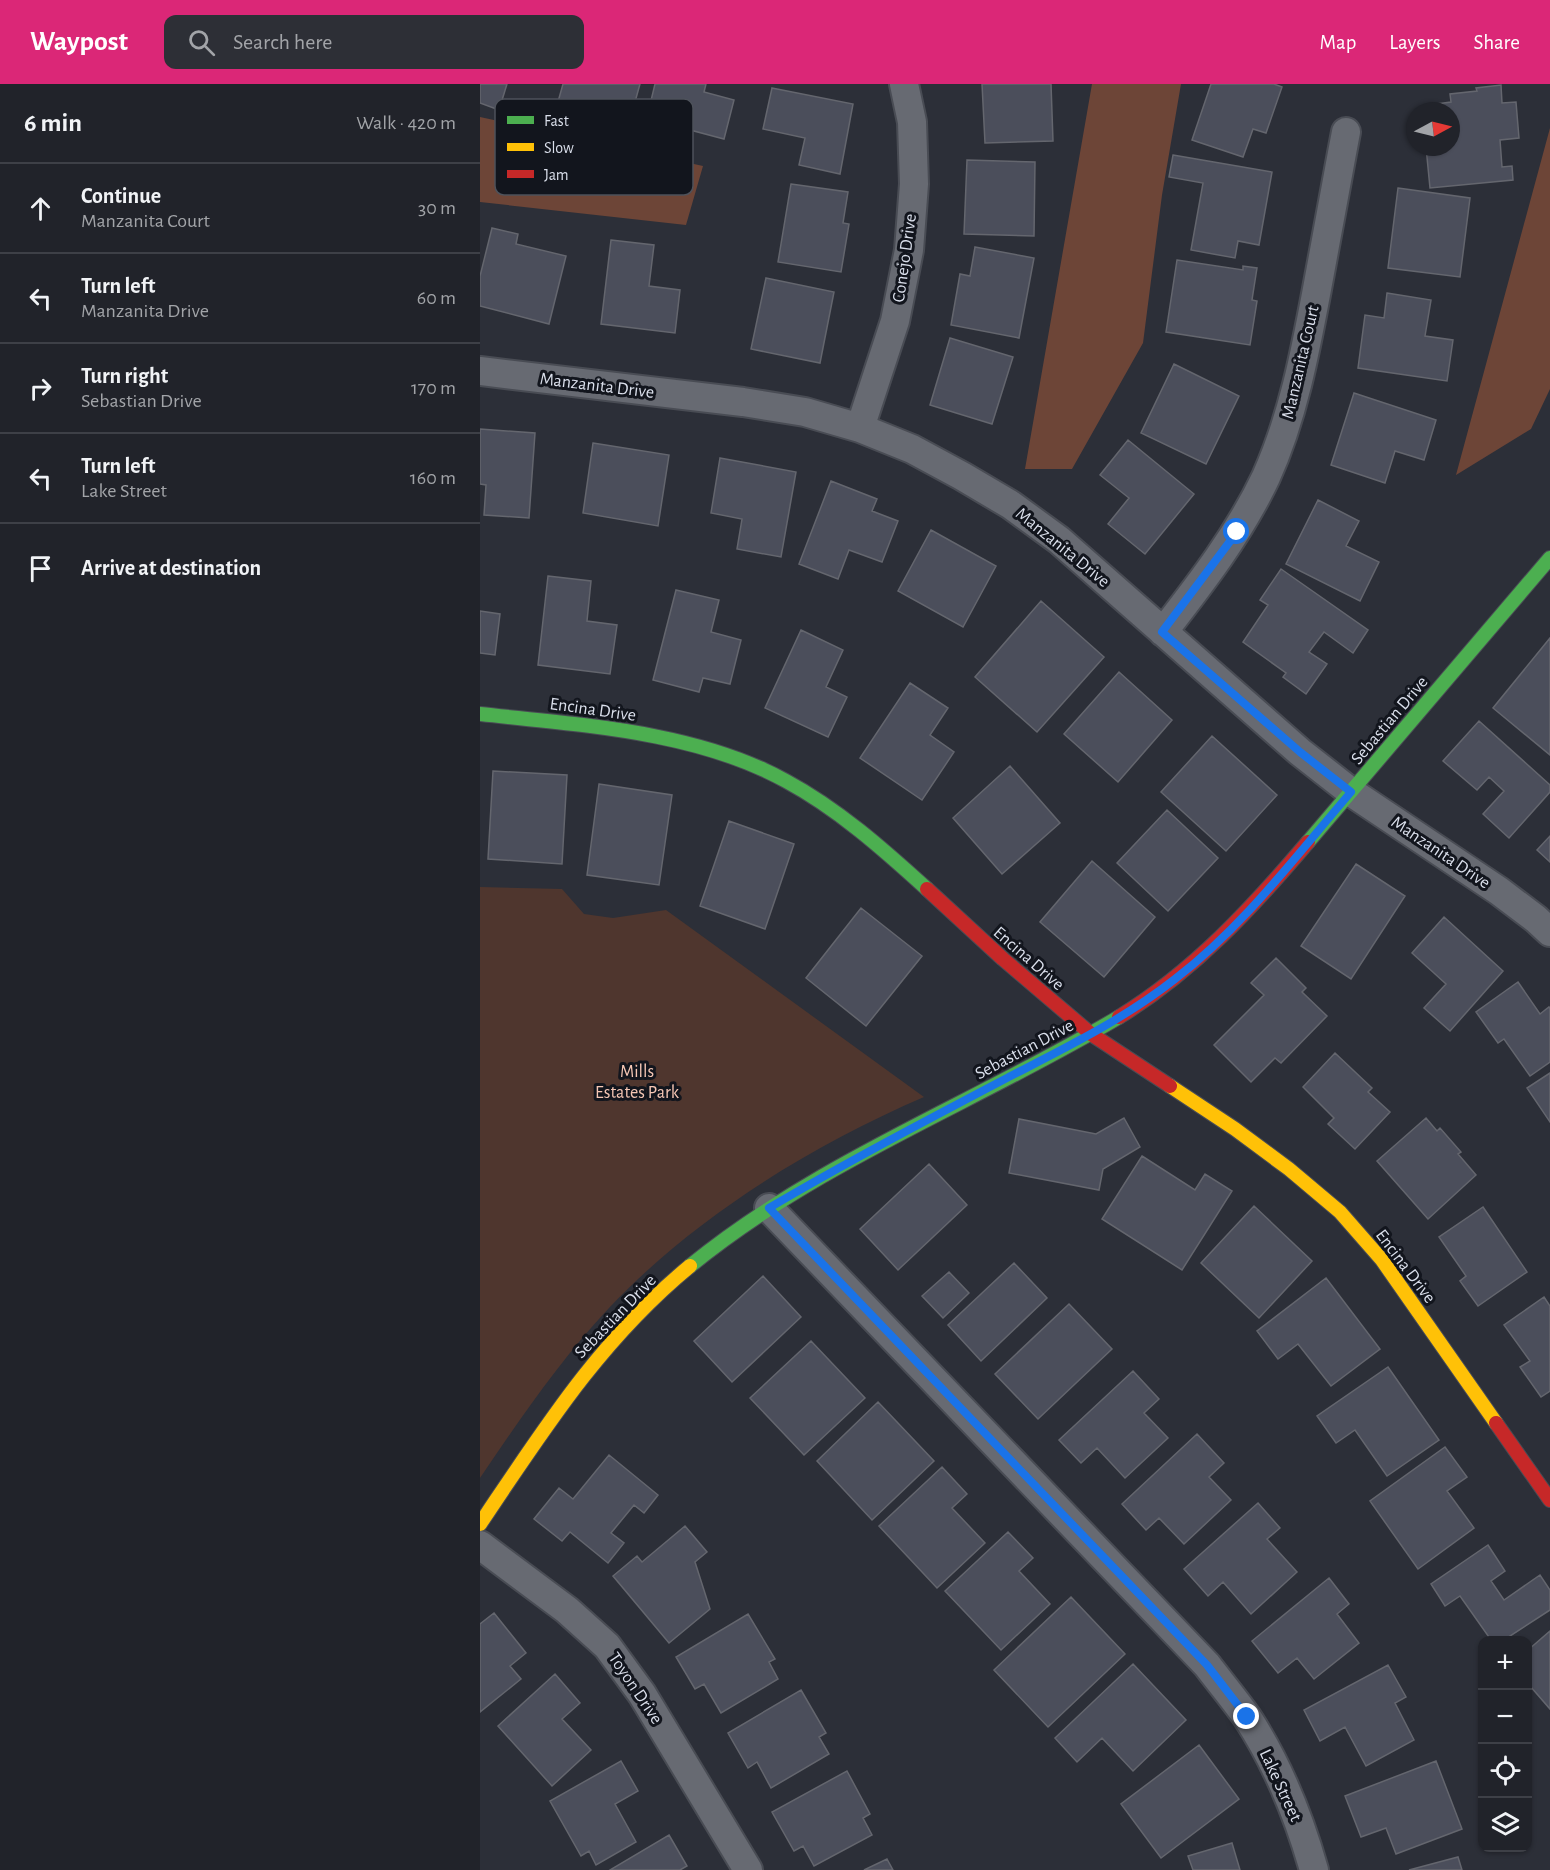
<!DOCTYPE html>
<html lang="en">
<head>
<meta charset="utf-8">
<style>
  body { margin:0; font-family:"Alegreya Sans",sans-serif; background:#2d2f36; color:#f1f3f6 }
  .controls { position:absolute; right:18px; bottom:18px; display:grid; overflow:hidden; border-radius:12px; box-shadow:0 2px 4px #0004 }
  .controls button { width:54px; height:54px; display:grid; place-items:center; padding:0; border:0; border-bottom:2px solid #3e4047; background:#21232a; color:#f1f3f6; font:30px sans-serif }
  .compass { position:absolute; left:926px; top:18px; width:54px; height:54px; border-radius:50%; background:#21232a; box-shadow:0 2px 4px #0004; rotate:83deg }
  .stop { position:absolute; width:18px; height:18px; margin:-14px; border:4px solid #1a73e8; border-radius:50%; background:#fff }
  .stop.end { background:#1a73e8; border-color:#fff; box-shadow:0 2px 6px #0008 }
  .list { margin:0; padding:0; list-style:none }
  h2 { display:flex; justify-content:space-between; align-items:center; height:78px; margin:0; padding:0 24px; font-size:26px }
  h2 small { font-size:20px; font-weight:400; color:#a2a4a8 }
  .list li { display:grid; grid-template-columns:39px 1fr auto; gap:18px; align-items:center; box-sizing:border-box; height:90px; padding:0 24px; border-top:2px solid #3e4047 }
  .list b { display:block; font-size:22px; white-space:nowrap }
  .list p { margin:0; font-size:20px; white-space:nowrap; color:#a2a4a8 }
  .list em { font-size:20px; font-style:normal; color:#a2a4a8 }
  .icon { flex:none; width:33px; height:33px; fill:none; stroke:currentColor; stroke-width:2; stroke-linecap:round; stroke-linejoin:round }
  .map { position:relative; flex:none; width:1070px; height:1786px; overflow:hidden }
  header { display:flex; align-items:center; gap:36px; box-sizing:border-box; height:84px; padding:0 30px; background:#db2777; color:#fff }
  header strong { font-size:28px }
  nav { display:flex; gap:33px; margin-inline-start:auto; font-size:21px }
  .search { width:420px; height:54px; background:#2d2f36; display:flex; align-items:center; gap:15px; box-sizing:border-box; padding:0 21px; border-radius:12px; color:#a2a4a8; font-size:22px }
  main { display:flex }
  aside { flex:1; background:#21232a }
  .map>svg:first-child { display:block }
</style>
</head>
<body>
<header>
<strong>Waypost</strong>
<div class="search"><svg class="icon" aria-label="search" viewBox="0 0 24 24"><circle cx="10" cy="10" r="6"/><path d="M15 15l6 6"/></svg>Search here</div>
<nav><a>Map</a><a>Layers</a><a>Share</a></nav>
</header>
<main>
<aside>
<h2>6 min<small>Walk · 420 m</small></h2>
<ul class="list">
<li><svg class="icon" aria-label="ahead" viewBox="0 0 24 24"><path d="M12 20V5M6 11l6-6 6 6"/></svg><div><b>Continue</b><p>Manzanita Court</p></div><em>30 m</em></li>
<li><svg class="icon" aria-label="left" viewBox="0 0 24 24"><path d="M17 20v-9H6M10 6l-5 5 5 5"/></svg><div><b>Turn left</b><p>Manzanita Drive</p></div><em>60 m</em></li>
<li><svg class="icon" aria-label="right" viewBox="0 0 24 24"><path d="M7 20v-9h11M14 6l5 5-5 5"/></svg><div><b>Turn right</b><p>Sebastian Drive</p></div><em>170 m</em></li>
<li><svg class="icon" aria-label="left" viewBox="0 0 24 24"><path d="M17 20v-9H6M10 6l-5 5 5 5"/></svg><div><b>Turn left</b><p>Lake Street</p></div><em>160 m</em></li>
<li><svg class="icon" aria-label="arrive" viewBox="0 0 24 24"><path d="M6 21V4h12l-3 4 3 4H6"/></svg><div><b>Arrive at destination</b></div></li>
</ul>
</aside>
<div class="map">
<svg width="1070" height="1786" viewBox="0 0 1070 1786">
  <rect width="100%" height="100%" fill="#2c2f38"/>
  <path fill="#4f362e" d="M 0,803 L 82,805 L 104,830 L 133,834 L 186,826 L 444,1013 C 330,1062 214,1134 129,1224 C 81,1275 40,1335 0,1394 Z"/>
  <path fill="#6d4537" d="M 612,0 L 701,0 L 682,111 L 663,259 L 592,385 L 545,385 Z
    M 0,33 L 223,82 L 206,141 L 0,118 Z
    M 1070,44 L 1070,305 L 1051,345 L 976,391 Z"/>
  <path fill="#4b4e5b" stroke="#64666e" stroke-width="1.5" d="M 0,0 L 27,0 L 19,26 L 0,19 Z
    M 83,0 L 160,0 L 148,43 L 103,30 L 101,39 L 74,32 Z
    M 175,0 L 226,0 L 224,8 L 254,16 L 244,55 L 210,46 L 203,77 L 159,66 Z
    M 502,0 L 571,0 L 573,57 L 505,59 Z
    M 731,0 L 794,0 L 802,3 L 786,49 L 773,45 L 763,73 L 712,56 Z
    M 1021,1 L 1022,19 L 1036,18 L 1039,54 L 1020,56 L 1022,83 L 1032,82 L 1033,96 L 950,104 L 946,63 L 971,63 L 971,27 L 950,27 L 949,21 L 971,18 L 970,10 L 997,7 L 996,4 Z
    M 292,4 L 373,20 L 360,90 L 319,81 L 325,54 L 283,45 Z
    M 693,71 L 792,88 L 779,161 L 758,157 L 755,174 L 711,166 L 723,99 L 689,93 Z
    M 487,76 L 555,78 L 554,152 L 484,150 Z
    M 311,100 L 368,108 L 363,139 L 369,140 L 361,188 L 298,178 Z
    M 918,104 L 990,114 L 980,193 L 908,184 Z
    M 12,144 L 38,150 L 36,160 L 86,172 L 69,240 L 0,222 L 0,192 Z
    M 131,156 L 174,161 L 169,202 L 200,206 L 195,249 L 121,240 Z
    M 495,163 L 554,174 L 539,254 L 471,241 L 480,190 L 490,192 Z
    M 697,176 L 763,186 L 763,182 L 777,184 L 772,216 L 777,217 L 770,261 L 686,248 Z
    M 286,194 L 354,208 L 340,279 L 271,265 Z
    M 907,209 L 951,216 L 945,252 L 973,256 L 967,297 L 878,284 L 885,231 L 904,234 Z
    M 470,254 L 533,273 L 512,340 L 450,321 Z
    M 694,280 L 759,312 L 726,380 L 661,349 Z
    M 874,309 L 956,336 L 944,376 L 915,367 L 905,399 L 851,381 Z
    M 0,345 L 55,349 L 49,434 L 4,431 L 6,401 L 0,400 Z
    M 648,356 L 714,410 L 665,470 L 628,440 L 649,414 L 620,391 Z
    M 113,359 L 189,371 L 178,442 L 103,429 Z
    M 240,374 L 316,388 L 301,473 L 257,465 L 262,435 L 231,429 Z
    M 351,397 L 397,415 L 392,427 L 418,437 L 402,478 L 369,466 L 358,495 L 319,480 Z
    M 838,416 L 879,437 L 866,462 L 899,478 L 880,517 L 806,480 Z
    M 451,446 L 516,482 L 483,543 L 418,507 Z
    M 801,485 L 888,546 L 873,569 L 844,548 L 829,568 L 847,580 L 826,610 L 803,593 L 806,589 L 763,558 L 788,521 L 780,516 Z
    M 68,492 L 111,497 L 107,537 L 137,541 L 130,590 L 58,581 Z
    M 196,506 L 239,516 L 231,548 L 261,556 L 250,600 L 223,594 L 219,608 L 173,596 Z
    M 561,517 L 624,573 L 557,648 L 495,593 Z
    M 0,527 L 20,530 L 15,571 L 0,569 Z
    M 321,546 L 363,566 L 346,603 L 367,613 L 348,653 L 285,624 Z
    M 1070,554 L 1070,671 L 1013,624 Z
    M 639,588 L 692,636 L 638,698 L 584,650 Z
    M 430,599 L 468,624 L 450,651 L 474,668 L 442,716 L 380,674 Z
    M 999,637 L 1070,701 L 1070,708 L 1029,754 L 1003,730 L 1024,707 L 1009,693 L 997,706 L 963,677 Z
    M 732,652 L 797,711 L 746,767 L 681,708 Z
    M 530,682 L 580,739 L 522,790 L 473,734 Z
    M 13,687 L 87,691 L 82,780 L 8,775 Z
    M 119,700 L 192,711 L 179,801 L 107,791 Z
    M 687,726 L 738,774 L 688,827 L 637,779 Z
    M 249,737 L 314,760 L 285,845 L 220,822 Z
    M 1070,752 L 1070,778 L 1057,766 Z
    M 612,777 L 675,833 L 624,893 L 560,838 Z
    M 876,780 L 925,812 L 871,895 L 821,862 Z
    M 381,824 L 442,872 L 386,942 L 326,894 Z
    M 964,833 L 1023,887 L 970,947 L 944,924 L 966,900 L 932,869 Z
    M 796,874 L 826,904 L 822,908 L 847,932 L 801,979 L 795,974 L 771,998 L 734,961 L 784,911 L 771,899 Z
    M 1038,898 L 1060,930 L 1069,923 L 1070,925 L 1070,978 L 1050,992 L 1024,955 L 1018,959 L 996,928 Z
    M 855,969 L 892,1004 L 888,1008 L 910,1028 L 875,1065 L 848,1040 L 854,1034 L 823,1003 Z
    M 1070,989 L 1070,1038 L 1047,1004 Z
    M 644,1034 L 660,1063 L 623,1085 L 619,1106 L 529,1089 L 539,1035 L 616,1050 Z
    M 946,1034 L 957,1047 L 960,1044 L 981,1068 L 978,1070 L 996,1091 L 948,1135 L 897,1077 Z
    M 662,1072 L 715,1106 L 725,1090 L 752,1107 L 702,1186 L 622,1135 Z
    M 449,1080 L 487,1121 L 418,1186 L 380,1145 Z
    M 774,1122 L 832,1177 L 779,1234 L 721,1179 Z
    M 1003,1123 L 1047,1188 L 998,1222 L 980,1197 L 986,1192 L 959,1153 Z
    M 534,1179 L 567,1214 L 501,1277 L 468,1241 Z
    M 469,1188 L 489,1209 L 463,1234 L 442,1212 Z
    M 283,1192 L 321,1233 L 252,1298 L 214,1257 Z
    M 846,1194 L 900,1265 L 851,1302 L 818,1260 L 798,1275 L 777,1247 Z
    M 1064,1213 L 1070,1222 L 1070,1307 L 1061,1313 L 1040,1283 L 1050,1277 L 1024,1241 Z
    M 589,1220 L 632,1265 L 558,1335 L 515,1290 Z
    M 331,1257 L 385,1314 L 324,1371 L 270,1314 Z
    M 908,1283 L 959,1356 L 907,1392 L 875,1346 L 856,1359 L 837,1332 Z
    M 653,1287 L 679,1315 L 664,1329 L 688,1354 L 645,1394 L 617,1364 L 601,1379 L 579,1356 Z
    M 398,1318 L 454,1377 L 392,1436 L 337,1377 Z
    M 717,1350 L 744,1379 L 729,1393 L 751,1416 L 704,1460 L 679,1434 L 666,1446 L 642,1420 Z
    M 965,1363 L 987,1393 L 967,1407 L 994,1444 L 938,1485 L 890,1417 Z
    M 129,1371 L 178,1411 L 164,1429 L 154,1421 L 131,1449 L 144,1459 L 128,1479 L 90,1448 L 82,1457 L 54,1435 L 79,1404 L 93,1415 Z
    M 462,1383 L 487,1410 L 472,1424 L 505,1459 L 457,1504 L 399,1442 Z
    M 778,1419 L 800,1444 L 787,1455 L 817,1488 L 771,1530 L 743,1498 L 728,1512 L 704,1485 Z
    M 205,1442 L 227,1468 L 215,1478 L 230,1525 L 189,1559 L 133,1492 L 157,1472 L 162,1478 Z
    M 528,1448 L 553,1474 L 539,1487 L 570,1520 L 521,1566 L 465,1507 Z
    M 1008,1461 L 1025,1487 L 1011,1497 L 1024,1516 L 1060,1491 L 1070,1506 L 1070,1526 L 1024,1556 L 1011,1556 L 980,1512 L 965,1522 L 951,1500 Z
    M 849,1494 L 869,1520 L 857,1530 L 879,1559 L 834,1595 L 817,1574 L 798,1589 L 772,1557 Z
    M 591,1513 L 645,1570 L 568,1643 L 514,1586 Z
    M 14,1529 L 46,1569 L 30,1582 L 41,1595 L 0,1628 L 0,1540 Z
    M 268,1530 L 295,1575 L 289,1578 L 298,1595 L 241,1629 L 224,1600 L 215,1605 L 196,1573 Z
    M 1070,1547 L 1070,1625 L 1050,1602 L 1048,1605 L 1048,1566 Z
    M 653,1580 L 706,1636 L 653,1687 L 622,1654 L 597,1678 L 575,1654 Z
    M 908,1581 L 926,1613 L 915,1619 L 934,1656 L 886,1682 L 865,1643 L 840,1657 L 824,1626 Z
    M 75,1590 L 100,1619 L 82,1635 L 111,1666 L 72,1702 L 18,1642 Z
    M 321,1606 L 346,1649 L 339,1653 L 349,1670 L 291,1704 L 277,1678 L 268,1684 L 248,1649 Z
    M 719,1661 L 759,1715 L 681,1774 L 641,1720 Z
    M 141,1677 L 158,1707 L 135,1720 L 156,1758 L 116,1781 L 109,1767 L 101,1772 L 70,1717 Z
    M 956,1677 L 982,1745 L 916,1770 L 906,1744 L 881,1753 L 865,1712 Z
    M 367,1687 L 390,1730 L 383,1734 L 392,1751 L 334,1782 L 323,1762 L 314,1767 L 292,1728 Z
    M 189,1751 L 207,1782 L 200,1786 L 130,1786 Z
    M 752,1759 L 760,1786 L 713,1786 L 708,1772 Z
    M 978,1773 L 982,1786 L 929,1786 Z
    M 407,1775 L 413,1786 L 384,1786 Z"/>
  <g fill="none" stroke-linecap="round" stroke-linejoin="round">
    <defs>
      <path id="street" d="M 0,287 L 263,318 L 325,328 L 380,344 L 432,365 L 482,392 L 531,421 L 579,456 L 820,668 L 871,708 L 1019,807 L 1056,835 L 1070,848
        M 380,344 L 415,237 L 429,166 L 434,100 L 432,38 L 424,0
        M 683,548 C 721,499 759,450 786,393 C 813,333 825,269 837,205 C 847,152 856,100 866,48
        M 289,1124 L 727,1581 C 740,1598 754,1615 767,1633 C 797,1679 819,1733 834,1786
        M 0,1461 L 87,1526 L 127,1562 L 162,1610 L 268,1786"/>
      <path id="fast" d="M 0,630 C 100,641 216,647 306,697 C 358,725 403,765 447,805
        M 828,758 L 1070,474
        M 210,1182 C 340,1076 497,1018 639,933"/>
      <path id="slow" d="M 690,1002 L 755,1045 L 809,1085 L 860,1128 L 902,1176 L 1016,1339
        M 0,1440 C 64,1345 120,1256 210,1182"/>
      <path id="jam" d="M 447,805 L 523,875 L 611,950 L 690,1002
        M 639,933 C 714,887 772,824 828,758
        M 1016,1339 L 1070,1416"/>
    </defs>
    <use href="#street" stroke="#494c54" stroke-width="32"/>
    <use href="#fast" stroke="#494c54" stroke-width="16"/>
    <use href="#slow" stroke="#494c54" stroke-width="16"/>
    <use href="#jam" stroke="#494c54" stroke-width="16"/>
    <use href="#street" stroke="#676a72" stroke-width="28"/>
    <use href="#fast" stroke="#4caf50" stroke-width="14"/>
    <use href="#slow" stroke="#ffc107" stroke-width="14"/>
    <use href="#jam" stroke="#c62828" stroke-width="14"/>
  </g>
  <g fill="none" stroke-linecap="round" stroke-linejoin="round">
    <path stroke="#1a73e8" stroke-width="8" d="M 757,448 L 682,548 L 820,668 L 871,708 C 815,773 763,843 695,895 C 643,936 585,964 527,994 C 447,1036 367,1078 289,1124 L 727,1581 L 767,1633"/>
  </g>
  <g text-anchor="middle" stroke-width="6" stroke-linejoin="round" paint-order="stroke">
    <g font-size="18" fill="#dadfeb" stroke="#12151d">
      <text transform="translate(424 174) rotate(-82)" y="6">Conejo Drive</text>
      <text transform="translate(820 278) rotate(-77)" y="6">Manzanita Court</text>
      <text transform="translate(117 301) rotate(7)" y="6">Manzanita Drive</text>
      <text transform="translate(583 463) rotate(39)" y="6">Manzanita Drive</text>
      <text transform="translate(113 625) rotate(8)" y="6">Encina Drive</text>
      <text transform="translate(909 636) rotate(-50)" y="6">Sebastian Drive</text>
      <text transform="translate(961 768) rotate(34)" y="6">Manzanita Drive</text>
      <text transform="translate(549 874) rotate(41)" y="6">Encina Drive</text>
      <text transform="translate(544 965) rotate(-28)" y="6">Sebastian Drive</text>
      <text transform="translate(926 1182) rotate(53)" y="6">Encina Drive</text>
      <text transform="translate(135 1232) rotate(-46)" y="6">Sebastian Drive</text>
      <text transform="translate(156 1604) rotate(56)" y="6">Toyon Drive</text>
      <text transform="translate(801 1701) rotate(65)" y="6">Lake Street</text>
    </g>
    <g font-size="18" fill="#f6c7b5" stroke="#12151d">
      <text x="157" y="993">Mills<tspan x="157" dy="21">Estates Park</tspan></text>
    </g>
  </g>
  <rect x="15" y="15" width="198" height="96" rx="9" fill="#12151d" stroke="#4e525b" stroke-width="1.5"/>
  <rect x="27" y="32" width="27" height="8" fill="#4caf50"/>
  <rect x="27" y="59" width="27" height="8" fill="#ffc107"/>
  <rect x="27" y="86" width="27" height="8" fill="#c62828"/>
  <g font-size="16" fill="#dadfeb">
    <text x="64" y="42">Fast</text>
    <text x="64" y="69">Slow</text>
    <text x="64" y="96">Jam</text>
  </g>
</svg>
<div class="controls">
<button>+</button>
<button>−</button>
<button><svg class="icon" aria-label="locate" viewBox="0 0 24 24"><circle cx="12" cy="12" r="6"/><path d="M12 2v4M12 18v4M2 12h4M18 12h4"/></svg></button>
<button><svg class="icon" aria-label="layers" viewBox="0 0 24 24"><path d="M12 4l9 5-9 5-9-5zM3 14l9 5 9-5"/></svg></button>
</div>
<svg class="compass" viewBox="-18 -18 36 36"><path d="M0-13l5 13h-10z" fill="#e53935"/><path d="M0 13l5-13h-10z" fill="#a2a4a8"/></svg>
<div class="stop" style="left:757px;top:448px"></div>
<div class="stop end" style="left:767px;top:1633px"></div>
</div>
</main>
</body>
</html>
